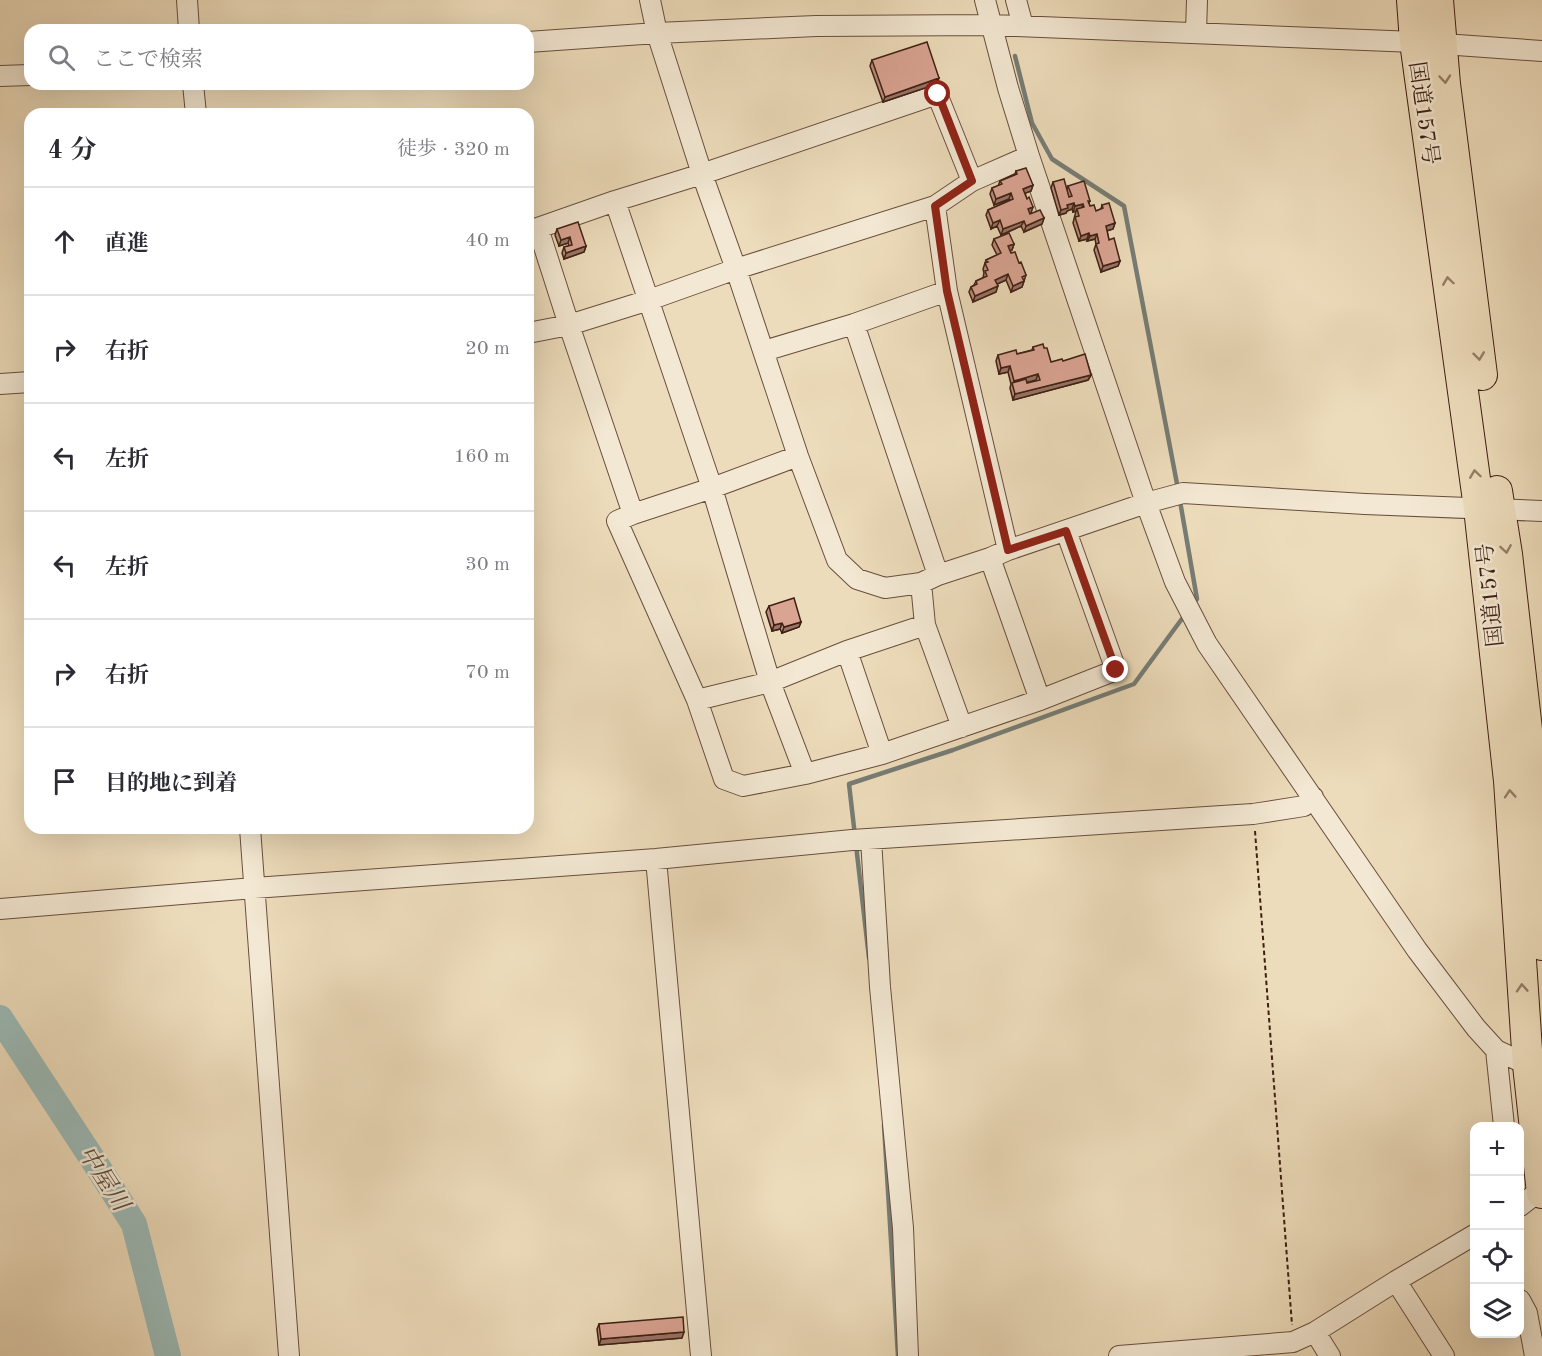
<!DOCTYPE html>
<html lang="ja">
<head>
<meta charset="utf-8">
<style>
  body { margin:0; font-family:"Old Standard TT","Noto Serif JP",serif; background:#f2f2f3; color:#2b2b33 }
  .controls { position:absolute; right:18px; bottom:18px; display:grid; overflow:hidden; border-radius:12px; box-shadow:0 6px 24px #0002 }
  .controls button { width:54px; height:54px; display:grid; place-items:center; padding:0; border:0; border-bottom:2px solid #e1e1e2; background:#fff; color:#2b2b33; font:30px sans-serif }
  .stop { position:absolute; width:18px; height:18px; margin:-14px; border:4px solid #8f2418; border-radius:50%; background:#fff }
  .stop.end { background:#8f2418; border-color:#fff; box-shadow:0 2px 6px #0008 }
  .list { margin:0; padding:0; list-style:none }
  h2 { display:flex; justify-content:space-between; align-items:center; height:78px; margin:0; padding:0 24px; font-size:26px }
  h2 small { font-size:20px; font-weight:400; color:#7c7c81 }
  .list li { display:grid; grid-template-columns:39px 1fr auto; gap:18px; align-items:center; box-sizing:border-box; height:108px; padding:0 24px; border-top:2px solid #e1e1e2 }
  .list b { display:block; font-size:22px; white-space:nowrap }
  .list em { font-size:20px; font-style:normal; color:#7c7c81 }
  .icon { flex:none; width:33px; height:33px; fill:none; stroke:currentColor; stroke-width:2; stroke-linecap:round; stroke-linejoin:round }
  .map { position:relative; flex:none; width:1542px; height:1356px; overflow:hidden }
  .search { position:absolute; background:#fff; box-shadow:0 6px 24px #0002; left:24px; top:24px; width:510px; height:66px; display:flex; align-items:center; gap:15px; box-sizing:border-box; padding:0 21px; border-radius:18px; color:#7c7c81; font-size:22px }
  .panel { position:absolute; background:#fff; box-shadow:0 6px 24px #0002; left:24px; top:108px; width:510px; height:726px; border-radius:18px }
  .map>svg:first-child { display:block }
</style>
</head>
<body>
<div class="map">
<svg width="1542" height="1356" viewBox="0 0 1542 1356">
  <rect width="100%" height="100%" fill="#eddcbb"/>
  <filter id="stains"><feTurbulence type="fractalNoise" baseFrequency=".00333" numOctaves="4"/><feColorMatrix values="0 0 0 0 .2 0 0 0 0 .09 0 0 0 0 .02 0 0 0 .5 -.17"/></filter>
  <radialGradient id="worn" r=".72"><stop offset=".6" stop-color="#630" stop-opacity="0"/><stop offset="1" stop-color="#630" stop-opacity=".3"/></radialGradient>
  <g fill="none" stroke-linecap="round" stroke-linejoin="round">
    <path stroke="#767c75" stroke-width="4.5" d="M 1015,56 L 1032,123 L 1052,159 L 1124,206 L 1178,489
      M 1180,501 L 1197,599 L 1194,603
      M 855,836 L 849,784 L 953,750 L 1134,684 L 1184,616
      M 856,845 L 869,958
      M 884,1125 L 898,1356"/>
    <path stroke="#9bbab7" stroke-width="26" d="M 0,1018 L 101,1172 L 134,1224 L 168,1356"/>
    <defs>
      <path id="minor" d="M 187,0 L 189,30
        M 650,0 L 657,33 L 702,174 L 736,269 L 798,456 L 837,560 L 857,579 L 885,588 L 921,583 L 938,575 L 990,558 L 1008,550 L 1146,503 L 1183,493 L 1365,504 L 1542,511
        M 985,0 L 1008,88 L 1029,156 L 1146,503 L 1175,582 L 1207,644 L 1417,950 L 1476,1028 L 1496,1050 L 1528,1065
        M 1016,0 L 1023,26
        M 1196,33 L 1197,0
        M 528,42 L 657,33 L 816,26 L 991,25 L 1415,42 L 1542,51
        M 0,76 L 30,75
        M 193,84 L 196,114
        M 615,201 L 712,488 L 770,682 L 805,774
        M 935,206 L 947,291 L 1008,550
        M 854,324 L 938,575
        M 528,333 L 569,325 L 649,300 L 736,269 L 935,206 L 972,181 L 1029,156
        M 764,351 L 854,324 L 947,291
        M 0,384 L 30,382
        M 798,456 L 712,488 L 633,514 L 617,521 L 697,700 L 724,779 L 743,786 L 805,774 L 882,754 L 1040,700 L 1116,670 L 1066,531
        M 633,514 L 569,325 L 538,228 L 615,201 L 702,174 L 937,94 L 972,181
        M 990,558 L 1040,700
        M 921,583 L 925,625 L 962,727
        M 847,651 L 882,754
        M 697,700 L 770,682 L 847,651 L 925,625
        M 250,828 L 289,1356
        M 871,839 L 880,987 L 903,1228 L 908,1356
        M 656,859 L 701,1356
        M 0,909 L 254,888 L 656,859 L 852,840 L 1253,814 L 1304,806 L 1313,797
        M 1496,1050 L 1504,1126
        M 1520,1206 L 1542,1189
        M 1396,1281 L 1444,1356
        M 1520,1300 L 1527,1313 L 1535,1356
        M 1315,1332 L 1330,1356
        M 1119,1356 L 1293,1342 L 1315,1332 L 1396,1281 L 1474,1235"/>
      <path id="highway" d="M 1412,0 L 1415,42 L 1479,508 L 1509,781 L 1528,1065 L 1542,1193
        M 1438,0 L 1445,84 L 1482,375
        M 1497,491 L 1507,554 L 1530,756 L 1542,945"/>
    </defs>
    <use href="#minor" stroke="#6a4e3d" stroke-width="22"/>
    <use href="#highway" stroke="#3e1f13" stroke-width="32"/>
    <path stroke="#3e1f13" stroke-width="2" stroke-dasharray="4.5 3" stroke-linecap="butt" d="M 1255,831 L 1292,1325"/>
    <use href="#minor" stroke="#f3e8d3" stroke-width="20"/>
    <use href="#highway" stroke="#eddcbb" stroke-width="30"/>
  </g>
  <path fill="#bb8d7e" stroke="#3e1f13" stroke-width="1.5" d="M 872,60 L 937,84 L 883,102 L 870,66 Z
    M 1016,171 L 1033,185 L 1031,191 L 1025,193 L 1031,213 L 1030,214 L 1044,218 L 1042,224 L 1024,232 L 1021,226 L 1001,235 L 997,226 L 991,229 L 986,215 L 988,210 L 1010,200 L 1009,199 L 994,205 L 990,194 L 992,188 L 998,186 L 1000,181 L 1015,174 Z
    M 1053,182 L 1067,189 L 1068,186 L 1090,201 L 1089,203 L 1090,206 L 1096,211 L 1101,209 L 1102,205 L 1115,223 L 1113,229 L 1107,231 L 1109,240 L 1120,261 L 1118,266 L 1101,272 L 1094,250 L 1096,244 L 1095,239 L 1087,241 L 1087,239 L 1079,241 L 1073,223 L 1076,211 L 1073,212 L 1072,209 L 1067,211 L 1066,213 L 1059,215 L 1051,188 Z
    M 557,229 L 586,246 L 584,252 L 564,259 L 562,253 L 564,247 L 569,246 L 568,243 L 559,246 L 555,235 Z
    M 994,239 L 1014,244 L 1012,250 L 1010,251 L 1019,263 L 1026,275 L 1022,287 L 1011,292 L 1006,280 L 997,284 L 996,292 L 973,302 L 969,292 L 971,287 L 974,285 L 976,281 L 983,278 L 984,273 L 983,269 L 986,260 L 997,255 L 992,245 Z
    M 1033,347 L 1044,348 L 1051,362 L 1063,361 L 1091,375 L 1088,380 L 1013,400 L 1010,388 L 1011,384 L 1008,372 L 999,374 L 996,361 L 998,355 L 1017,354 L 1032,350 Z
    M 769,606 L 801,622 L 799,627 L 782,633 L 780,629 L 772,631 L 766,612 Z
    M 599,1324 L 682,1338 L 599,1345 L 597,1329 Z"/>
  <path fill="#997367" stroke="#3e1f13" stroke-width="1.5" d="M 939,78 L 937,84 L 883,102 L 885,97 Z
    M 1033,185 L 1031,191 L 1021,195 L 1023,189 Z
    M 1011,193 L 1009,199 L 994,205 L 996,199 Z
    M 1074,203 L 1072,209 L 1067,211 L 1066,213 L 1059,215 L 1061,210 L 1067,205 Z
    M 1083,204 L 1081,210 L 1077,209 L 1076,211 L 1073,212 L 1075,206 Z
    M 1033,207 L 1031,213 L 1026,215 L 1028,209 Z
    M 1044,218 L 1042,224 L 1024,232 L 1026,226 Z
    M 1000,220 L 997,226 L 991,229 L 993,223 Z
    M 1024,221 L 1021,226 L 1001,235 L 1003,229 Z
    M 1115,223 L 1113,229 L 1103,232 L 1106,226 Z
    M 1089,233 L 1087,239 L 1079,241 L 1081,236 Z
    M 1097,234 L 1095,239 L 1087,241 L 1090,236 Z
    M 570,237 L 568,243 L 559,246 L 561,240 Z
    M 1014,244 L 1012,250 L 1006,252 L 1008,246 Z
    M 586,246 L 584,252 L 564,259 L 566,253 Z
    M 1120,261 L 1118,266 L 1101,272 L 1103,266 Z
    M 1008,274 L 1006,280 L 993,286 L 995,280 Z
    M 1024,281 L 1022,287 L 1011,292 L 1013,286 Z
    M 998,286 L 996,292 L 973,302 L 975,296 Z
    M 1010,366 L 1008,372 L 999,374 L 1001,368 Z
    M 1038,374 L 1036,380 L 1013,386 L 1014,381 Z
    M 1091,375 L 1088,380 L 1013,400 L 1015,394 Z
    M 801,622 L 799,627 L 782,633 L 784,627 Z
    M 782,623 L 780,629 L 772,631 L 774,625 Z
    M 684,1332 L 682,1338 L 599,1345 L 601,1339 Z"/>
  <path fill="#daa493" stroke="#3e1f13" stroke-width="1.5" d="M 927,42 L 939,78 L 885,97 L 872,60 Z
    M 1026,168 L 1033,185 L 1023,189 L 1027,199 L 1029,197 L 1033,207 L 1028,209 L 1030,214 L 1040,210 L 1044,218 L 1026,226 L 1024,221 L 1003,229 L 1000,220 L 993,223 L 988,210 L 1013,199 L 1011,193 L 996,199 L 992,188 L 1002,184 L 1000,181 L 1017,174 L 1016,171 Z
    M 1064,179 L 1069,197 L 1072,196 L 1068,186 L 1084,181 L 1090,201 L 1088,201 L 1090,206 L 1094,205 L 1096,211 L 1103,208 L 1102,205 L 1109,203 L 1115,223 L 1106,226 L 1109,240 L 1114,238 L 1120,261 L 1103,266 L 1096,244 L 1099,243 L 1097,234 L 1090,236 L 1089,233 L 1081,236 L 1075,217 L 1079,216 L 1077,209 L 1084,207 L 1083,204 L 1075,206 L 1074,203 L 1067,205 L 1068,208 L 1061,210 L 1053,182 Z
    M 578,222 L 586,246 L 566,253 L 564,247 L 572,245 L 570,237 L 561,240 L 557,229 Z
    M 1009,233 L 1014,244 L 1008,246 L 1011,253 L 1015,252 L 1019,263 L 1021,262 L 1026,275 L 1022,277 L 1024,281 L 1013,286 L 1008,274 L 995,280 L 998,286 L 975,296 L 971,287 L 977,284 L 976,281 L 987,276 L 985,271 L 988,270 L 985,263 L 988,262 L 986,260 L 1001,253 L 994,239 Z
    M 1043,344 L 1044,348 L 1047,348 L 1051,362 L 1062,359 L 1063,361 L 1085,354 L 1091,375 L 1015,394 L 1012,383 L 1026,379 L 1027,383 L 1040,380 L 1038,374 L 1014,381 L 1010,366 L 1001,368 L 998,355 L 1016,350 L 1017,354 L 1034,350 L 1033,347 Z
    M 794,598 L 801,622 L 784,627 L 782,623 L 774,625 L 769,606 Z
    M 683,1317 L 684,1332 L 601,1339 L 599,1324 Z"/>
  <defs><path id="oneway-chevron" d="M-2-3.5L2.5 0L-2 3.5" fill="none" stroke-width="1.6" stroke-linecap="round" stroke-linejoin="round" transform="scale(1.5)"/></defs>
  <g stroke="#967e67">
    <use href="#oneway-chevron" transform="translate(1445 79) rotate(85)"/>
    <use href="#oneway-chevron" transform="translate(1448 281) rotate(-98)"/>
    <use href="#oneway-chevron" transform="translate(1479 356) rotate(83)"/>
    <use href="#oneway-chevron" transform="translate(1475 474) rotate(-98)"/>
    <use href="#oneway-chevron" transform="translate(1506 549) rotate(81)"/>
    <use href="#oneway-chevron" transform="translate(1510 794) rotate(-94)"/>
    <use href="#oneway-chevron" transform="translate(1522 988) rotate(-94)"/>
  </g>
  <g fill="none" stroke-linecap="round" stroke-linejoin="round">
    <path stroke="#8f2418" stroke-width="8" d="M 938,94 L 972,181 L 935,206 L 947,291 L 1008,550 L 1066,531 L 1116,670"/>
  </g>
  <g text-anchor="middle" stroke-width="5" stroke-linejoin="round" paint-order="stroke">
    <g font-size="22" fill="#3e1f13" stroke="#f3e8d3">
      <text transform="translate(1425 113) rotate(82)" y="8">国道157号</text>
      <text transform="translate(1489 595) rotate(-96)" y="8">国道157号</text>
    </g>
    <g font-size="24" font-style="italic" fill="#5a4e44" stroke="#f3e8d3">
      <text transform="translate(104 1178) rotate(57)" y="8">中屋川</text>
    </g>
  </g>
  <rect width="100%" height="100%" filter="url(#stains)"/>
  <rect width="100%" height="100%" fill="url(#worn)"/>
</svg>
<div class="controls">
<button>+</button>
<button>−</button>
<button><svg class="icon" aria-label="locate" viewBox="0 0 24 24"><circle cx="12" cy="12" r="6"/><path d="M12 2v4M12 18v4M2 12h4M18 12h4"/></svg></button>
<button><svg class="icon" aria-label="layers" viewBox="0 0 24 24"><path d="M12 4l9 5-9 5-9-5zM3 14l9 5 9-5"/></svg></button>
</div>
<div class="stop" style="left:938px;top:94px"></div>
<div class="stop end" style="left:1116px;top:670px"></div>
<div class="search"><svg class="icon" aria-label="search" viewBox="0 0 24 24"><circle cx="10" cy="10" r="6"/><path d="M15 15l6 6"/></svg>ここで検索</div>
<section class="panel">
<h2>4 分<small>徒歩 · 320 m</small></h2>
<ul class="list">
<li><svg class="icon" aria-label="ahead" viewBox="0 0 24 24"><path d="M12 20V5M6 11l6-6 6 6"/></svg><div><b>直進</b></div><em>40 m</em></li>
<li><svg class="icon" aria-label="right" viewBox="0 0 24 24"><path d="M7 20v-9h11M14 6l5 5-5 5"/></svg><div><b>右折</b></div><em>20 m</em></li>
<li><svg class="icon" aria-label="left" viewBox="0 0 24 24"><path d="M17 20v-9H6M10 6l-5 5 5 5"/></svg><div><b>左折</b></div><em>160 m</em></li>
<li><svg class="icon" aria-label="left" viewBox="0 0 24 24"><path d="M17 20v-9H6M10 6l-5 5 5 5"/></svg><div><b>左折</b></div><em>30 m</em></li>
<li><svg class="icon" aria-label="right" viewBox="0 0 24 24"><path d="M7 20v-9h11M14 6l5 5-5 5"/></svg><div><b>右折</b></div><em>70 m</em></li>
<li><svg class="icon" aria-label="arrive" viewBox="0 0 24 24"><path d="M6 21V4h12l-3 4 3 4H6"/></svg><div><b>目的地に到着</b></div></li>
</ul>
</section>
</div>
</body>
</html>
